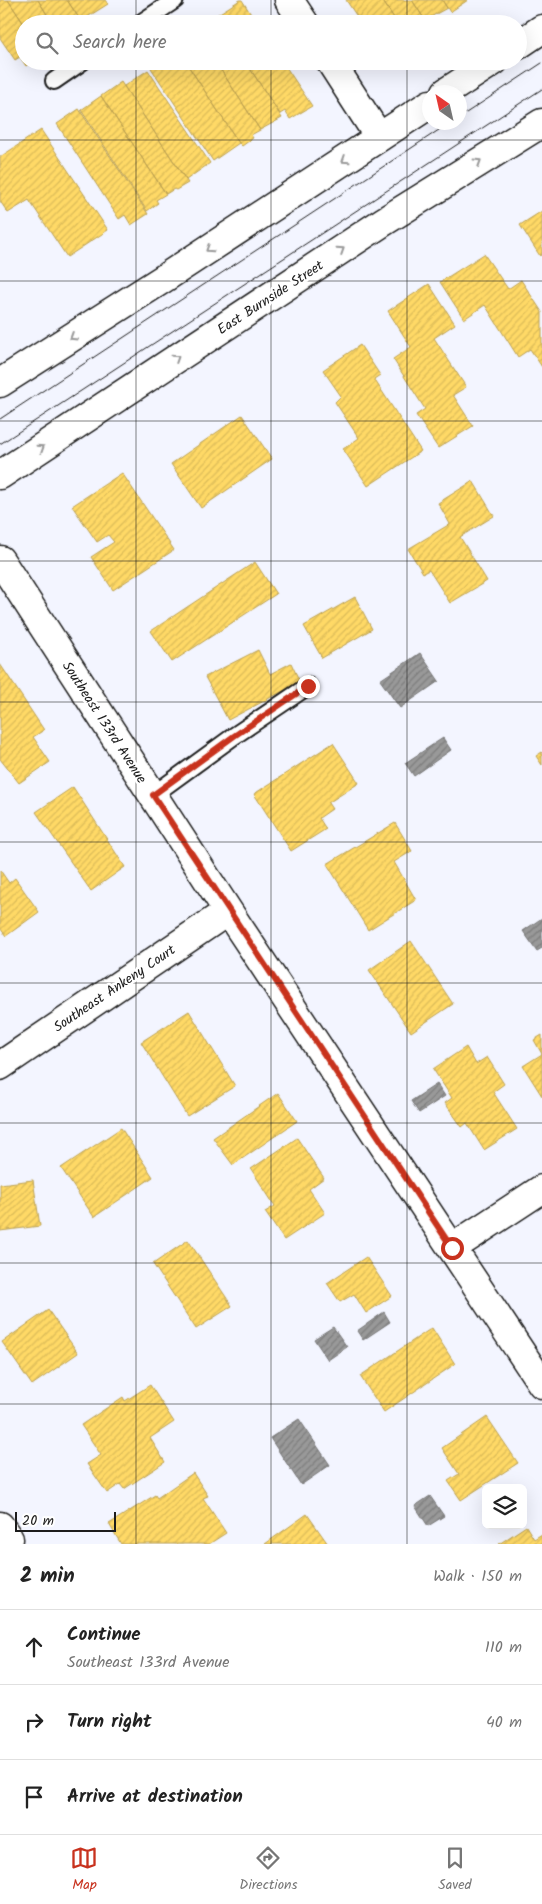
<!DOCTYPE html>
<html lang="en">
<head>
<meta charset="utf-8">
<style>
  body { margin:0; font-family:Kalam,sans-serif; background:#f2f2f2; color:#222 }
  .controls { position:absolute; right:15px; bottom:15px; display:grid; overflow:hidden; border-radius:8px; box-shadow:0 5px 20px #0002 }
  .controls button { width:45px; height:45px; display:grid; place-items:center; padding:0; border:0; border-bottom:1px solid #e0e0e0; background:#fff; color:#222; font:25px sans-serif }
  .compass { position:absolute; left:422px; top:85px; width:45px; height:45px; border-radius:50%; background:#fff; box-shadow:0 5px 20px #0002; rotate:326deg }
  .scale { position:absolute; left:15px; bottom:12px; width:101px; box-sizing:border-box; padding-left:5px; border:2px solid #1c1c1c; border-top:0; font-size:14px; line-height:18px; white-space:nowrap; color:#1c1c1c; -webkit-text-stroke:4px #fff; paint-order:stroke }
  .stop { position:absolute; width:15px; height:15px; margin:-11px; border:4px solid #c8321e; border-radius:50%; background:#fff }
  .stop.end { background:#c8321e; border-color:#fff; box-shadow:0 1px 5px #0008 }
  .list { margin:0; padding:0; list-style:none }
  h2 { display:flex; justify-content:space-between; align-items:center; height:65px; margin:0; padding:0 20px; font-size:21px }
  h2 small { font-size:16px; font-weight:400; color:#767676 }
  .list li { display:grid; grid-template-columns:32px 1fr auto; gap:15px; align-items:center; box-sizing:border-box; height:75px; padding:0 20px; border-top:1px solid #e0e0e0 }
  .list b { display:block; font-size:19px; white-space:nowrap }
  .list p { margin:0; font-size:16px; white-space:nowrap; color:#767676 }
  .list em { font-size:16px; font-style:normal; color:#767676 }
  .icon { flex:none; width:28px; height:28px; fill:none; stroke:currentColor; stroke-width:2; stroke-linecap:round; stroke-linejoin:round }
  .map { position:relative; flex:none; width:542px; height:1544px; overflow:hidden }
  .search { position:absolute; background:#fff; box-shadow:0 5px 20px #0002; left:15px; right:15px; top:15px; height:55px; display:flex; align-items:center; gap:12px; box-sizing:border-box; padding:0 18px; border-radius:28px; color:#767676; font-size:19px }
  .sheet { height:290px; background:#fff }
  nav { display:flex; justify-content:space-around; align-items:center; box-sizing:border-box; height:70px; border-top:1px solid #e0e0e0; background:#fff; font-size:14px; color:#767676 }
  nav a { display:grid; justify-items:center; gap:2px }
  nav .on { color:#c8321e }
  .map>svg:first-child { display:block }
</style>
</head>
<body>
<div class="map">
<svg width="542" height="1544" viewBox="0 0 542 1544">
  <defs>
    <pattern id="homes-hatch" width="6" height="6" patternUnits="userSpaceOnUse" patternTransform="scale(1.25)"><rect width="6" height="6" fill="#ffd966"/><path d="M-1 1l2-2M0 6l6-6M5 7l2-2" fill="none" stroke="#daba58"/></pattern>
    <pattern id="industry-hatch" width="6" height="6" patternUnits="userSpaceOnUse" patternTransform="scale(1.25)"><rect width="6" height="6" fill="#999"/><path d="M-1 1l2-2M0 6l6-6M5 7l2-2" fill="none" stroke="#7c7c7c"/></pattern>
  </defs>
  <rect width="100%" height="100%" fill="#f3f5ff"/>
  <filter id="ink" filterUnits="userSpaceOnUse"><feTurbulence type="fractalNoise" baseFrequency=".02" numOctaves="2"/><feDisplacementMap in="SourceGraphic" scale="10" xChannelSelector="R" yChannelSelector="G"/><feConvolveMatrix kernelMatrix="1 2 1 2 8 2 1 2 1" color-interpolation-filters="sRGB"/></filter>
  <g filter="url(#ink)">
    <path fill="url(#homes-hatch)" stroke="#bba050" d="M 0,0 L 8,0 L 24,24 L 24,61 L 33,61 L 26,66 L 20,57 L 15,60 L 0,38 Z
      M 8,0 L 38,0 L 53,24 L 24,24 Z
      M 38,0 L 67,0 L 83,24 L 53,24 Z
      M 67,0 L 105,0 L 108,4 L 81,21 Z
      M 240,0 L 242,0 L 257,24 L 220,24 L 215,16 Z
      M 346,0 L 382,0 L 398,24 L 362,24 Z
      M 382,0 L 412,0 L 425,20 L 419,24 L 398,24 Z
      M 412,0 L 442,0 L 447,8 L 425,20 Z
      M 442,0 L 468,0 L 450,12 Z
      M 161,61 L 185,61 L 239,143 L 213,161 L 151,68 Z
      M 185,61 L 215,61 L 260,130 L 251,135 L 253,138 L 242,146 L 239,143 Z
      M 215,61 L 245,61 L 282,118 L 260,130 Z
      M 245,61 L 282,61 L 312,106 L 290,119 L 285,111 L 280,114 Z
      M 148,70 L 210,163 L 186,180 L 124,86 Z
      M 121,82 L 188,183 L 176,190 L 174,189 L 166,194 L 101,96 Z
      M 101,96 L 166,194 L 156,200 L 158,203 L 147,211 L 81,110 Z
      M 79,109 L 148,214 L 131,225 L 125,215 L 119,219 L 57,124 Z
      M 41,130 L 108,230 L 67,257 L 29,200 L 8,213 L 0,201 L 0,157 Z
      M 542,211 L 542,254 L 540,256 L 520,225 Z
      M 484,254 L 508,289 L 521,280 L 542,312 L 542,367 L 530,349 L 518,357 L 485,305 L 464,319 L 440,282 Z
      M 429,284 L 455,324 L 434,338 L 466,387 L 453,395 L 473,426 L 438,448 L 416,415 L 425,409 L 393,359 L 411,347 L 388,311 Z
      M 360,345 L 380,375 L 374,379 L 421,451 L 368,486 L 343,449 L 359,438 L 335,402 L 341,396 L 323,370 Z
      M 242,415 L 272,459 L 201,508 L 171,464 Z
      M 122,473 L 174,550 L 113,590 L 91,557 L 114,542 L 108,535 L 97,542 L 72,506 Z
      M 473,481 L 494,516 L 460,537 L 487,581 L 450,603 L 429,570 L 423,573 L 408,549 L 450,524 L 438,503 Z
      M 255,562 L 276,594 L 172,662 L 151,631 Z
      M 355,597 L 372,629 L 322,658 L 304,626 Z
      M 258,650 L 270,674 L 291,663 L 300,682 L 228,720 L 205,677 Z
      M 0,664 L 44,730 L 33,737 L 50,762 L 19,783 L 0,759 Z
      M 333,743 L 359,783 L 328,803 L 332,809 L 319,818 L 326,829 L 291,851 L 254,794 Z
      M 542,752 L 542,765 L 536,756 Z
      M 73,787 L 125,867 L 91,891 L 36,812 Z
      M 395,823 L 412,851 L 394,862 L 416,900 L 368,930 L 327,864 Z
      M 0,870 L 9,883 L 15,878 L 39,912 L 6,936 L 0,928 Z
      M 411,941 L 453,1004 L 411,1032 L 369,970 Z
      M 189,1011 L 235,1086 L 187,1116 L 141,1042 Z
      M 542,1035 L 542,1054 L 534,1040 Z
      M 466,1047 L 476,1064 L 487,1057 L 504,1084 L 493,1092 L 517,1129 L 484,1150 L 467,1123 L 462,1127 L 445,1103 L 452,1098 L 433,1069 Z
      M 542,1054 L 542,1096 L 523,1066 Z
      M 278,1093 L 297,1121 L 233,1165 L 213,1138 Z
      M 121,1128 L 153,1177 L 94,1217 L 61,1168 Z
      M 297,1138 L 324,1178 L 309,1189 L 325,1213 L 284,1240 L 265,1212 L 275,1206 L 251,1169 Z
      M 33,1180 L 40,1226 L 0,1231 L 0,1184 Z
      M 188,1240 L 232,1306 L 196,1329 L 153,1264 Z
      M 366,1257 L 392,1296 L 366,1313 L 354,1294 L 340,1302 L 327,1283 Z
      M 48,1310 L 78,1353 L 32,1385 L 2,1342 Z
      M 432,1328 L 455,1364 L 384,1412 L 360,1376 Z
      M 150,1385 L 174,1422 L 150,1438 L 165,1462 L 124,1489 L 120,1484 L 107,1493 L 87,1464 L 101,1455 L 81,1425 L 123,1397 L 125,1401 Z
      M 487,1417 L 518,1463 L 461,1500 L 448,1481 L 459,1474 L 442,1448 Z
      M 193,1473 L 208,1496 L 203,1498 L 226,1533 L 209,1544 L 121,1544 L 109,1524 L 155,1495 L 157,1498 Z
      M 307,1514 L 328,1544 L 265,1544 Z
      M 526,1526 L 534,1539 L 542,1534 L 542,1544 L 499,1544 Z"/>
    <path fill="url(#industry-hatch)" stroke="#747474" d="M 420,653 L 439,681 L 400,708 L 380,680 Z
      M 443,738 L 451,750 L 414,776 L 405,763 Z
      M 542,918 L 542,948 L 537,951 L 523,931 Z
      M 437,1084 L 445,1096 L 419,1113 L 411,1101 Z
      M 384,1312 L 390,1322 L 363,1340 L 357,1331 Z
      M 333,1327 L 347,1347 L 328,1360 L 314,1339 Z
      M 299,1419 L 330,1465 L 301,1485 L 270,1438 Z
      M 430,1496 L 444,1516 L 428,1526 L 415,1506 Z"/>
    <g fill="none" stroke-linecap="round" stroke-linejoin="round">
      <defs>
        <path id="lane" d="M 139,24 L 175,0
          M 54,81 L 83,61
          M 153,795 L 234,736 L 308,686"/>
        <path id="street" d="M 289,0 L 305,24
          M 330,61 L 379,137
          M 0,560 L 228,911 L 542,1384
          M 0,1066 L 228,911
          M 452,1248 L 542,1189
          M 0,1526 L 9,1539"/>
        <path id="secondary" d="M 518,45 L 542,29
          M 446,92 L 494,61
          M 0,383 L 163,279 L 430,104
          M 0,475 L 383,222 L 542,123"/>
      </defs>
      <use href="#lane" stroke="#1c1c1c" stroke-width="20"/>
      <use href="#street" stroke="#1c1c1c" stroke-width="31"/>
      <use href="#secondary" stroke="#1c1c1c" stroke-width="31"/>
      <use href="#lane" stroke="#fff" stroke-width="16"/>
      <use href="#street" stroke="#fff" stroke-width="28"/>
      <use href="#secondary" stroke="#fff" stroke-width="28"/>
      <path stroke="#1c1c1c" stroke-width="1" d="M 460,117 L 542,63
        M 0,419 L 451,122
        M 0,444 L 542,89"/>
    </g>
    <defs><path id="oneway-chevron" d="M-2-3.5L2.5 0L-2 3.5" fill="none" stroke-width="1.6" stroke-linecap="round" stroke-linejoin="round" transform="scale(1.25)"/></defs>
    <g stroke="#999">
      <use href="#oneway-chevron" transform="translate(345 160) rotate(147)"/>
      <use href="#oneway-chevron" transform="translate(478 162) rotate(-32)"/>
      <use href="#oneway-chevron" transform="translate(209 249) rotate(147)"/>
      <use href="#oneway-chevron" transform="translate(341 250) rotate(-33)"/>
      <use href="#oneway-chevron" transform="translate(73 337) rotate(148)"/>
      <use href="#oneway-chevron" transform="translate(176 358) rotate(-33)"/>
      <use href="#oneway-chevron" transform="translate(41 448) rotate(-33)"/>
    </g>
  </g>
  <g fill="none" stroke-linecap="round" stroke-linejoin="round" filter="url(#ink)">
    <path stroke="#c8321e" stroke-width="6" d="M 308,686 L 234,736 L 153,795 L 452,1248"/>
  </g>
  <path fill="none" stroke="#1c1c1c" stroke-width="1" stroke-opacity="0.55" d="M 136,0 L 136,24M 271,0 L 271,24M 407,0 L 407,24M 136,61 L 136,1544M 271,61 L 271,1544M 407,61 L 407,1544M 0,140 L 542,140M 0,281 L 542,281M 0,421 L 542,421M 0,561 L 542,561M 0,702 L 542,702M 0,842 L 542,842M 0,983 L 542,983M 0,1123 L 542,1123M 0,1263 L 542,1263M 0,1404 L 542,1404"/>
  <g text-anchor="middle" stroke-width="5" stroke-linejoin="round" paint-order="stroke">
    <g font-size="14" fill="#1c1c1c" stroke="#fff">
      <text transform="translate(270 297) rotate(-33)" y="5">East Burnside Street</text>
      <text transform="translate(105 722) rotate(57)" y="5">Southeast 133rd Avenue</text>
      <text transform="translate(114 988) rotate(-34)" y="5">Southeast Ankeny Court</text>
    </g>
  </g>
</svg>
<div class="controls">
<button><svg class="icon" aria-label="layers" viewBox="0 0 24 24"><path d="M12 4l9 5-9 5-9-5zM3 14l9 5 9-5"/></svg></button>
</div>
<svg class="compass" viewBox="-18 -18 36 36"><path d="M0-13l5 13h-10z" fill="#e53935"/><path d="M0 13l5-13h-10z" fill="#767676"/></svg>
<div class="scale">20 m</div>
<div class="stop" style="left:452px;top:1248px"></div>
<div class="stop end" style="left:308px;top:686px"></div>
<div class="search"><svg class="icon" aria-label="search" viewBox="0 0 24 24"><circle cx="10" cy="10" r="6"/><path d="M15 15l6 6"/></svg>Search here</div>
</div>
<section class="sheet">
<h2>2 min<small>Walk · 150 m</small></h2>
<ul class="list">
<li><svg class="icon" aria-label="ahead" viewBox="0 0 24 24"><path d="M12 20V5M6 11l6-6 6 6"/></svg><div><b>Continue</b><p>Southeast 133rd Avenue</p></div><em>110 m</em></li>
<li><svg class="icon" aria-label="right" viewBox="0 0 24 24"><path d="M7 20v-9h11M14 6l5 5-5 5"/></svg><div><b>Turn right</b></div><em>40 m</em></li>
<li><svg class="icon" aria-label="arrive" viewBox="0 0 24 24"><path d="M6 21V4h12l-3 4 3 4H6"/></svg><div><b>Arrive at destination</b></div></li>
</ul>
</section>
<nav>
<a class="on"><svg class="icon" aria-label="map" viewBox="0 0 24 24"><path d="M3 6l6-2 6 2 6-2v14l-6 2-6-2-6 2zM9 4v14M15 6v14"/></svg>Map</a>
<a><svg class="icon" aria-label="directions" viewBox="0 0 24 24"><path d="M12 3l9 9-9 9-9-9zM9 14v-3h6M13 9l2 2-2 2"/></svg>Directions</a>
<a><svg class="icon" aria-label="saved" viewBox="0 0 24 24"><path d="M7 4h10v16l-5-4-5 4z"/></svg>Saved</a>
</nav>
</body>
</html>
